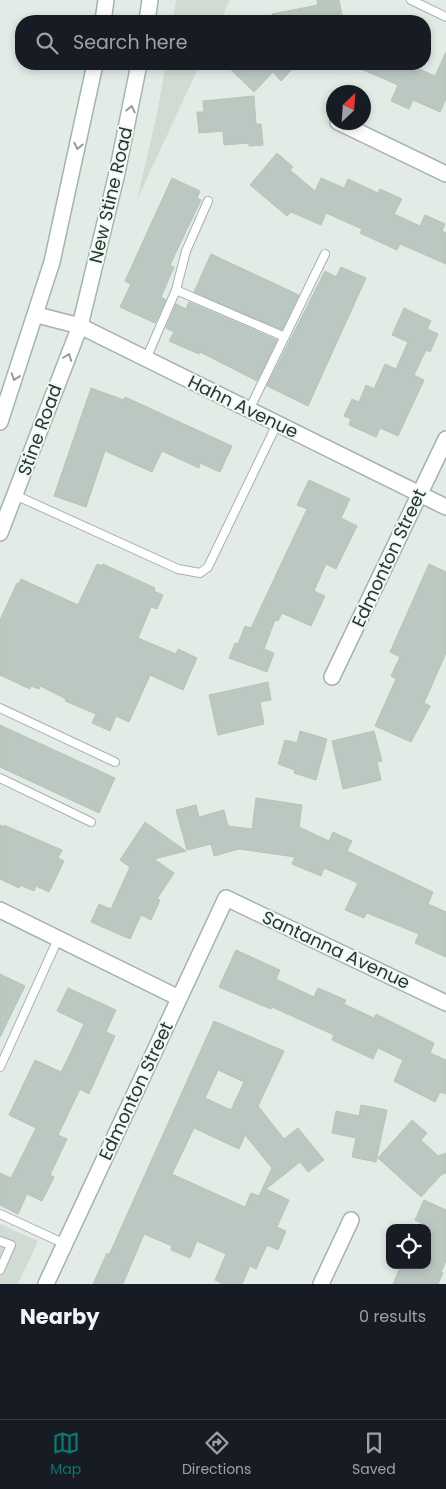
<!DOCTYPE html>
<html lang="en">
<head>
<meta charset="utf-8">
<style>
  body { margin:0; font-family:Poppins,sans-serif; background:#242831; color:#f1f3f6 }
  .controls { position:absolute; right:15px; bottom:15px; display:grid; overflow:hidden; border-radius:10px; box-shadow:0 2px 8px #0003 }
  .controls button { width:45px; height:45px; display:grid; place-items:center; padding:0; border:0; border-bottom:1px solid #363941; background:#171b24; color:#f1f3f6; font:25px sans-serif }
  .compass { position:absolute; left:326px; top:85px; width:45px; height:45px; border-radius:50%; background:#171b24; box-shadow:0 2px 8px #0003; rotate:25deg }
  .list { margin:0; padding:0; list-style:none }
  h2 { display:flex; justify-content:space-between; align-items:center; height:65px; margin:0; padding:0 20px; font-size:21px }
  h2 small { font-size:16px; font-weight:400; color:#9ea1a6 }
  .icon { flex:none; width:28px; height:28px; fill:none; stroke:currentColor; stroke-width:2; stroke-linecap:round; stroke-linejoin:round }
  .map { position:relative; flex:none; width:446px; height:1284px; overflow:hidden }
  .search { position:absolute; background:#171b24; box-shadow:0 2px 8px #0003; left:15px; right:15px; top:15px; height:55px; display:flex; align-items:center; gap:12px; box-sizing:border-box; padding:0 18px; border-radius:20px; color:#9ea1a6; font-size:19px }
  .sheet { height:135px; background:#171b24 }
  nav { display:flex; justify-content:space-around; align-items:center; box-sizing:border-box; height:70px; border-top:1px solid #363941; background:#171b24; font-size:14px; color:#9ea1a6 }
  nav a { display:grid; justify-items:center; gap:2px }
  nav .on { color:#0f766e }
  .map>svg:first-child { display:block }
</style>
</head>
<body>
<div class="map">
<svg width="446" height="1284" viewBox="0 0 446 1284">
  <rect width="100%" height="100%" fill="#e2ebe5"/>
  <path fill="#d0dbd4" d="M 176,0 L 230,0 L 220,21 L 173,21 Z
    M 166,64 L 200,64 L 137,200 L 156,118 Z
    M 0,1224 L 38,1241 L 18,1284 L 0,1284 Z"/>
  <path fill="#bbc8c1" stroke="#b5c4bb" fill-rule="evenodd" d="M 317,0 L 339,0 L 343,21 L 273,21 L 272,14 L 318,5 Z
    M 446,52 L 446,99 L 440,112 L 413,100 L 409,109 L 391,101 L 398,85 L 350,64 L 408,64 L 435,76 Z
    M 225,64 L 297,64 L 281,81 L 273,72 L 254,92 Z
    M 254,96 L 256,124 L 261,124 L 263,145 L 249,146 L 249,143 L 224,145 L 223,131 L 199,133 L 197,112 L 204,112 L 203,101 Z
    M 277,153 L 293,167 L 290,170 L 315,191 L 321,178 L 344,188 L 348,179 L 378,193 L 380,189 L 402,199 L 394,214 L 420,226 L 425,215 L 445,224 L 442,231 L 446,233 L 446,264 L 400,244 L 397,250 L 360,233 L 362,229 L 326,213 L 321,225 L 291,212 L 287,216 L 250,185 Z
    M 172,178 L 200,191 L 197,198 L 201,200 L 170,265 L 174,267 L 161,297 L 166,300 L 155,323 L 120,307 L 131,284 L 125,281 Z
    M 211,254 L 299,295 L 282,330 L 194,292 Z
    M 341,267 L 366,278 L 308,406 L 267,386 L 325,271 L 336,277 Z
    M 189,302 L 277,340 L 257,381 L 200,352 L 199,354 L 169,341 L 174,332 L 166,328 L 176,304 L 186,309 Z
    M 404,308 L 431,321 L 427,329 L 438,334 L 430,352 L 426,350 L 414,375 L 424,380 L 398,436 L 380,428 L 376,437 L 349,425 L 351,419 L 344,416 L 352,399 L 359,402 L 366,385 L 374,389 L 385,364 L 396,369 L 408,342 L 392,335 Z
    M 91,388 L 124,400 L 125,397 L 232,446 L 220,472 L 200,463 L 199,468 L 162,451 L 152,472 L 105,451 L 86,507 L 54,496 Z
    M 309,480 L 350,499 L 341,518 L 357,526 L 336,569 L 326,564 L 314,591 L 325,596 L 311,626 L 282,613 L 278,621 L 275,620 L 264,649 L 274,653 L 267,672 L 229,658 L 235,643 L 238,644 L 245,626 L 251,628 L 307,509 L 297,505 Z
    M 97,564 L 102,566 L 103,564 L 155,588 L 154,591 L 163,595 L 157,609 L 151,607 L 138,638 L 176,654 L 178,649 L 197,658 L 183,690 L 150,675 L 129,722 L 116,716 L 110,731 L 92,723 L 96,714 L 65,701 L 66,699 L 40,686 L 39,689 L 31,686 L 30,689 L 0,675 L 0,620 L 17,583 L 19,584 L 21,579 L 78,605 Z
    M 429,564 L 446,572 L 446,653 L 424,703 L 430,706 L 411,742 L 375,726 L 396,679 L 391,676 L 400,657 L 390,652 Z
    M 268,682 L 271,700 L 260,702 L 264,724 L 218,735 L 209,695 Z
    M 0,725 L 115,778 L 99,813 L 0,767 Z
    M 300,731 L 327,739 L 316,780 L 294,773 L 295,770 L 278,764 L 285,740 L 297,743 Z
    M 374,731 L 382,761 L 377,762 L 381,780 L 343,789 L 332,741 Z
    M 256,798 L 302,805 L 299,827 L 329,841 L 333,832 L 352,841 L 347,851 L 433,892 L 428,904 L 446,912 L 446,957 L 415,943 L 419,934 L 367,913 L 364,918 L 345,910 L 358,883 L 324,868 L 321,876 L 292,864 L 295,857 L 239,849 L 214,856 L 211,844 L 187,850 L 176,810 L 196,805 L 199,817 L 224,810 L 228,826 L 252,829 Z
    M 145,822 L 186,851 L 154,859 L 174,873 L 157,899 L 160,900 L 151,920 L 141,915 L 130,939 L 91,922 L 99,904 L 111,909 L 130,867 L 120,860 Z
    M 0,825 L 4,827 L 4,825 L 62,850 L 58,858 L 64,861 L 49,892 L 36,886 L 34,891 L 20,885 L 19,888 L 0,879 Z
    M 236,950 L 280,970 L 276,979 L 314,997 L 318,988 L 346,1000 L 344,1004 L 374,1018 L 376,1014 L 434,1043 L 430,1053 L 446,1060 L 446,1094 L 440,1092 L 435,1102 L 394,1081 L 403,1060 L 378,1048 L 373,1059 L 332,1040 L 334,1035 L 272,1007 L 271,1009 L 261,1005 L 219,987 Z
    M 0,974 L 25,986 L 0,1037 Z
    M 68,988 L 116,1010 L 106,1032 L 115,1036 L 89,1094 L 80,1089 L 58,1135 L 67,1139 L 50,1175 L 54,1177 L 42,1201 L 27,1194 L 18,1214 L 0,1205 L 0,1173 L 11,1178 L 36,1128 L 9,1115 L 35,1060 L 61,1072 L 71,1052 L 84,1024 L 57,1011 Z
    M 214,1021 L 284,1051 L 258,1106 L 284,1139 L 298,1128 L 324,1160 L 308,1172 L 300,1162 L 266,1189 L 289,1200 L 277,1227 L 286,1231 L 278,1250 L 267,1245 L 256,1269 L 250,1266 L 242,1284 L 223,1284 L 215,1280 L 226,1254 L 197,1241 L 190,1258 L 171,1250 L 172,1246 L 144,1234 L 123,1284 L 93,1284 L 107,1253 L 109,1255 ZM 218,1070 L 244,1082 L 231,1110 L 205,1098 ZM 194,1128 L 239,1149 L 245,1135 L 272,1168 L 259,1196 L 251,1193 L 245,1207 L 172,1174 Z
    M 361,1105 L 387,1110 L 376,1162 L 352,1157 L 356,1138 L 332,1133 L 336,1111 L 359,1116 Z
    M 412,1120 L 427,1133 L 421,1140 L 438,1156 L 446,1153 L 446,1173 L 441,1175 L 421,1197 L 378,1158 Z
    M 424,1200 L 446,1210 L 446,1261 L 441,1272 L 443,1273 L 438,1284 L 393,1284 L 401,1265 L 427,1265 L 427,1226 L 415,1220 Z"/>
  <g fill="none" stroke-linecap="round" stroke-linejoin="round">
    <defs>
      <path id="lane" d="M 411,0 L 446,17
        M 176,290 L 285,337
        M 146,359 L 176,290 L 186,251 L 208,201
        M 249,410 L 325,254
        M 15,495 L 178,569 L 200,573 L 208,567 L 277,424
        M 0,708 L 115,762
        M 0,778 L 91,822
        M 0,1067 L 58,939
        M 0,1214 L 65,1244
        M 0,1241 L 11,1245 L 0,1270"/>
      <path id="street" d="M 338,122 L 446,174
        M 37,315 L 80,326 L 446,507
        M 332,677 L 446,439
        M 0,910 L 179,998
        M 46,1284 L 226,898 L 446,1003
        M 321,1284 L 351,1220"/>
      <path id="secondary" d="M 103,21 L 106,0
        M 147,21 L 150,0
        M 0,422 L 52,262 L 95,64
        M 0,533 L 80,326 L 117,173 L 139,64"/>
    </defs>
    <use href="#lane" stroke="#a5b2ab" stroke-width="10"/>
    <use href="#street" stroke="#a5b2ab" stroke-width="18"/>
    <use href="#secondary" stroke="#a2b6ab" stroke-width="18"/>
    <use href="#lane" stroke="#fff" stroke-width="8"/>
    <use href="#street" stroke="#fff" stroke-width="15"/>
    <use href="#secondary" stroke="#fff" stroke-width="15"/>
  </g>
  <defs><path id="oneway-chevron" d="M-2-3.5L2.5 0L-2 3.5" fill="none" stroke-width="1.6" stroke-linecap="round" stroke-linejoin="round" transform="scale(1.25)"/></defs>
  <g stroke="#929c98">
    <use href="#oneway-chevron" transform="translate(131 109) rotate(-78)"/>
    <use href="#oneway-chevron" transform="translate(78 146) rotate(102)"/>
    <use href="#oneway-chevron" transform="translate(68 357) rotate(-69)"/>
    <use href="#oneway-chevron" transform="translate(15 377) rotate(109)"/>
  </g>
  <g text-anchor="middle" stroke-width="4" stroke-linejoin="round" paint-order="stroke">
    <g font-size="18" fill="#243a30" stroke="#f2f8f4">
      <text transform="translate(111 195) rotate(-77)" y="6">New Stine Road</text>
      <text transform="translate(243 407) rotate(26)" y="6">Hahn Avenue</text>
      <text transform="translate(40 430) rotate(-70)" y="6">Stine Road</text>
      <text transform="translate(389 558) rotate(-65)" y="6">Edmonton Street</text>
      <text transform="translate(336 950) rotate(25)" y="6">Santanna Avenue</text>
      <text transform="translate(136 1091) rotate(-65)" y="6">Edmonton Street</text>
    </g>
  </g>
</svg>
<div class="controls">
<button><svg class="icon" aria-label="locate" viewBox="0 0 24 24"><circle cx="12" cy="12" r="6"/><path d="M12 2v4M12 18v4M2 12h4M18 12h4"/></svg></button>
</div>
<svg class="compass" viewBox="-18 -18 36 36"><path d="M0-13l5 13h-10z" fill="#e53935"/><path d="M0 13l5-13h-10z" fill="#9ea1a6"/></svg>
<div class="search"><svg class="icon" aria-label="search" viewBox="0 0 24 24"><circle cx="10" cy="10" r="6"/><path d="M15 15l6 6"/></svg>Search here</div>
</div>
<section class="sheet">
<h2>Nearby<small>0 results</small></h2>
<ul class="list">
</ul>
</section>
<nav>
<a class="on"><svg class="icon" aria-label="map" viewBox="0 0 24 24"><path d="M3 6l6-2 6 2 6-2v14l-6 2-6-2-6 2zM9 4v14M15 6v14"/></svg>Map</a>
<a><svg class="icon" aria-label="directions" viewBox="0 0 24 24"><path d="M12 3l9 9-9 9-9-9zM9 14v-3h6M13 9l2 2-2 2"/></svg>Directions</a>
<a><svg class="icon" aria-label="saved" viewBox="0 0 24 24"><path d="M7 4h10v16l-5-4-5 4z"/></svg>Saved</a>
</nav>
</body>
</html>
